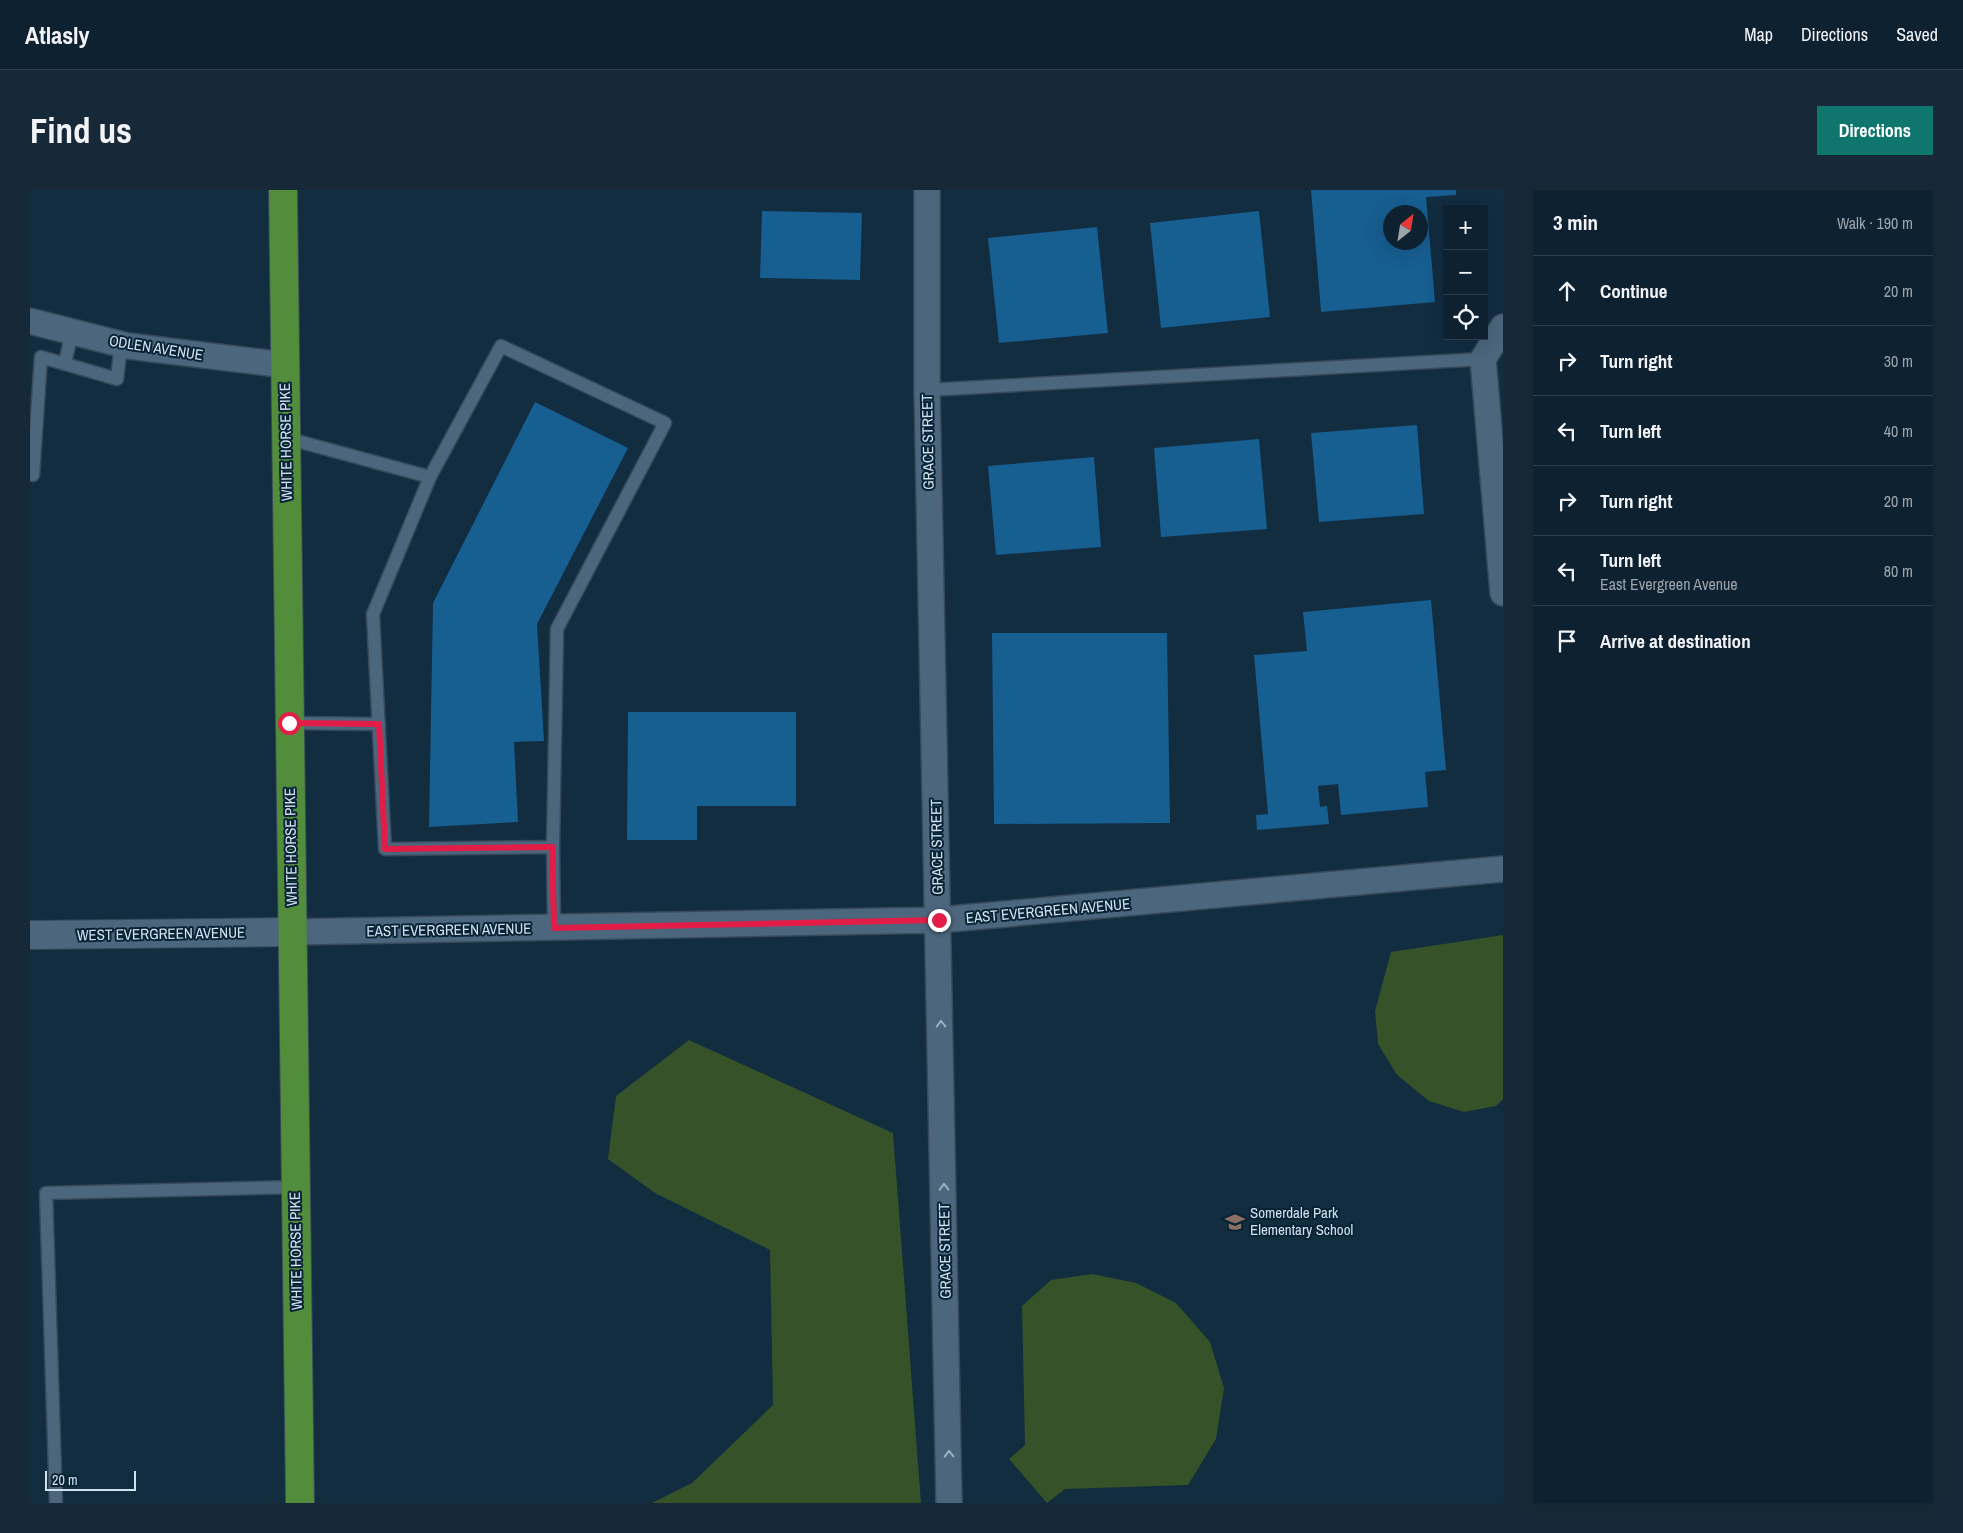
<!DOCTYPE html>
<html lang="en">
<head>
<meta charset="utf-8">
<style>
  body { margin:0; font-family:"Archivo Narrow",sans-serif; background:#172938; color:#f1f3f6 }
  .controls { position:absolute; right:15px; top:15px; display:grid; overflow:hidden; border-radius:0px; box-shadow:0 5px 20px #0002 }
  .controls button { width:45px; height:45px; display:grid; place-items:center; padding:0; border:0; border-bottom:1px solid #2e3e4c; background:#0e2130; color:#f1f3f6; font:25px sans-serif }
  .compass { position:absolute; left:1353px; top:15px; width:45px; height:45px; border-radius:50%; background:#0e2130; box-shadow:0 5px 20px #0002; rotate:30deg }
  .scale { position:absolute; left:15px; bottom:12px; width:91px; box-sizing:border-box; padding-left:5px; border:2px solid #d2e1ee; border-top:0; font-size:14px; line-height:18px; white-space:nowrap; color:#d2e1ee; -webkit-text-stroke:4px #082236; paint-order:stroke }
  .stop { position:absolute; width:15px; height:15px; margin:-11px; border:4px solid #e11d48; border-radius:50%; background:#fff }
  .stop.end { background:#e11d48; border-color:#fff; box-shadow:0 1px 5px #0008 }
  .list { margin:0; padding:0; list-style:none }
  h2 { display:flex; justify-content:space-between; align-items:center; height:65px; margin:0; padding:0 20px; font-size:21px }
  h2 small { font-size:16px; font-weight:400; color:#9ba3ab }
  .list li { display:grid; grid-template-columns:32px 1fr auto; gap:15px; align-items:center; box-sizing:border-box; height:70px; padding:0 20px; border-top:1px solid #2e3e4c }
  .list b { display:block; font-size:19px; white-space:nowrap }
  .list p { margin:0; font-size:16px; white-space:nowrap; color:#9ba3ab }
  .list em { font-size:16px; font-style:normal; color:#9ba3ab }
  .icon { flex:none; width:28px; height:28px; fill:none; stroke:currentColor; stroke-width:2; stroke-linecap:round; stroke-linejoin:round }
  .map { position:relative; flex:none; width:1473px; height:1313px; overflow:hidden; border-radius:0px }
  header { display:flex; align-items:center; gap:30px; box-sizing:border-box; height:70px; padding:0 25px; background:#0e2130; border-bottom:1px solid #2e3e4c }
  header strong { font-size:24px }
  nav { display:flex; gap:28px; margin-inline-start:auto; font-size:18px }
  .intro { display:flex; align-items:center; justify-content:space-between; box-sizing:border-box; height:120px; padding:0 30px }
  h1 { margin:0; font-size:35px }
  .button { padding:12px 22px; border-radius:0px; background:#0f766e; color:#fff; font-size:18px; font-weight:700 }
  main { display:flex; gap:30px; padding:0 30px }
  aside { flex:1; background:#0e2130; border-radius:0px; box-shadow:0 5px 20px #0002 }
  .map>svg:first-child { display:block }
</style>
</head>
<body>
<header>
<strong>Atlasly</strong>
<nav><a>Map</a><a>Directions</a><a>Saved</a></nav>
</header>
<div class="intro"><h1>Find us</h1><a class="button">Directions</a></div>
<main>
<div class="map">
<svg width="1473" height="1313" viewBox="0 0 1473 1313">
  <rect width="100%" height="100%" fill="#122c40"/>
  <path fill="#365228" d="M 1473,745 L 1473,909 L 1466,916 L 1434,922 L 1399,911 L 1367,885 L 1348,854 L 1345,821 L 1361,762 Z
    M 659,850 L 863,943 L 891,1313 L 622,1313 L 662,1293 L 743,1215 L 740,1060 L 625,1003 L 578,969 L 586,906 Z
    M 1062,1084 L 1106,1093 L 1146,1113 L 1180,1152 L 1194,1198 L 1186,1249 L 1158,1295 L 1035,1299 L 1017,1313 L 979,1269 L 995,1255 L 992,1116 L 1021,1090 Z"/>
  <path fill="#175e91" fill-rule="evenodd" d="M 1281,0 L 1426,0 L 1426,5 L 1396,7 L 1405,112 L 1291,122 ZM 1360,22 L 1390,22 L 1390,52 L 1360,52 Z
    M 732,21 L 832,23 L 830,90 L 730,88 Z
    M 1229,21 L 1240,127 L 1131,138 L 1120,33 Z
    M 1067,37 L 1078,143 L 969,153 L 958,48 Z
    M 505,212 L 598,258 L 507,434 L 514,551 L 484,552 L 488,632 L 399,637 L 403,413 Z
    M 1387,235 L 1394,324 L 1289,332 L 1281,243 Z
    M 1229,249 L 1237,339 L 1131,347 L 1124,258 Z
    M 1064,267 L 1071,357 L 966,365 L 958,276 Z
    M 1401,410 L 1416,580 L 1395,582 L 1398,617 L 1311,625 L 1308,594 L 1288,596 L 1290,617 L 1297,616 L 1299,634 L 1227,640 L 1226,625 L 1238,624 L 1224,465 L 1277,461 L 1273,422 Z
    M 962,443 L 1137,443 L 1140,633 L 964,634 Z
    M 598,522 L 766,522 L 766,616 L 667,616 L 667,650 L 597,650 Z"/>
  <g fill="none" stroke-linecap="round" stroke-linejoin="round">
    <defs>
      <path id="service" d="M 35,173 L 42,142
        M 897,200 L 1453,169
        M 256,248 L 400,287 L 471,156 L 635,233 L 527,439 L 523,657 L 524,738
        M 0,284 L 3,285 L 11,167 L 87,189 L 91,154
        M 400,287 L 343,424 L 355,659 L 523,657
        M 259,533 L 349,534
        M 26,1313 L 16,1003 L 265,997"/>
      <path id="minor" d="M 897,0 L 897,200 L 919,1313
        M 0,131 L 98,156 L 255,175
        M 1473,137 L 1453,169 L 1473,403
        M 262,742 L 909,730 L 1473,679"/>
      <path id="tertiary" d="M 0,745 L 262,742"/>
      <path id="trunk" d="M 253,0 L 270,1313"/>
    </defs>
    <use href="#service" stroke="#37495a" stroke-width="15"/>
    <use href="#minor" stroke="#37495a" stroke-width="28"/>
    <use href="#tertiary" stroke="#37495a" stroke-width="30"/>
    <use href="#trunk" stroke="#37495a" stroke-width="30"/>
    <use href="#service" stroke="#4b667d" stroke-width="12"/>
    <use href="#minor" stroke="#4b667d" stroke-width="25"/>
    <use href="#tertiary" stroke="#4b667d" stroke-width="28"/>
    <use href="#trunk" stroke="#528d3c" stroke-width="28"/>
  </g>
  <defs><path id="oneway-chevron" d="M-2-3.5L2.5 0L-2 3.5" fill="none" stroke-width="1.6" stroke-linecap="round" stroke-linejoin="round" transform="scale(1.25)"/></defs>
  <g stroke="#9cb0c1">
    <use href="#oneway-chevron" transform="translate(911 834) rotate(-91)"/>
    <use href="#oneway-chevron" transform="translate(914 997) rotate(-91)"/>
    <use href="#oneway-chevron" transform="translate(919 1264) rotate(-91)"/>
  </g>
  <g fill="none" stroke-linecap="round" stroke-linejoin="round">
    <path stroke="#e11d48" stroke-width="6" d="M 259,533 L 349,534 L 355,659 L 522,657 L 524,738 L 909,730"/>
  </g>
  <defs>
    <symbol id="school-bare" viewBox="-9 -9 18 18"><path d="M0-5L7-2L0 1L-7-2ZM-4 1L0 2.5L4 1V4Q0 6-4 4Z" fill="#8d6e63" stroke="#082236" stroke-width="2.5" paint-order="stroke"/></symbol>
  </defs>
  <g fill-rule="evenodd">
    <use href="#school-bare" x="1191" y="1018" width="28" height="28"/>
  </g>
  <g text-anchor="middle" stroke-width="4" stroke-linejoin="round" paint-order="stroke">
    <g font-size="15" fill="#d2e1ee" stroke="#082236">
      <text transform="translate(126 158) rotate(9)" y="5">ODLEN AVENUE</text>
      <text transform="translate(256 252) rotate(-91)" y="5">WHITE HORSE PIKE</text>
      <text transform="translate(898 252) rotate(-91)" y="5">GRACE STREET</text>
      <text transform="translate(261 657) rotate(-91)" y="5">WHITE HORSE PIKE</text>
      <text transform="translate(907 657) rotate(-91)" y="5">GRACE STREET</text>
      <text transform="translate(1018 721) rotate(-5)" y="5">EAST EVERGREEN AVENUE</text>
      <text transform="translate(419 740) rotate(-1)" y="5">EAST EVERGREEN AVENUE</text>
      <text transform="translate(131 744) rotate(-1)" y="5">WEST EVERGREEN AVENUE</text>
      <text transform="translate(266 1061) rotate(-91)" y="5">WHITE HORSE PIKE</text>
      <text transform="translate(915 1061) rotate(-91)" y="5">GRACE STREET</text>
    </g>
    <g font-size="15" fill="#d2e1ee" stroke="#082236" text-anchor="start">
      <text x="1220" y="1028">Somerdale Park<tspan x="1220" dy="17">Elementary School</tspan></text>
    </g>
  </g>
</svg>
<div class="controls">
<button>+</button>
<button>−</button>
<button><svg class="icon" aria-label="locate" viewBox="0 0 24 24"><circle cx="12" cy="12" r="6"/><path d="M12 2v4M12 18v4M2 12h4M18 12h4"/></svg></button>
</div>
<svg class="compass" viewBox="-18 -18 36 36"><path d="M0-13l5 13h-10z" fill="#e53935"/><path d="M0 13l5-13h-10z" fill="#9ba3ab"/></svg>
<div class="scale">20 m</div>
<div class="stop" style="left:259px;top:533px"></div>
<div class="stop end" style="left:909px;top:730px"></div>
</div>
<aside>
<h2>3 min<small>Walk · 190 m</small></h2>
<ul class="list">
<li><svg class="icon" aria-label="ahead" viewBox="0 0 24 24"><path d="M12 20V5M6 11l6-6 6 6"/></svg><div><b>Continue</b></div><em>20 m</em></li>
<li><svg class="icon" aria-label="right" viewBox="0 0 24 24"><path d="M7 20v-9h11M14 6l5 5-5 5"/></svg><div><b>Turn right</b></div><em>30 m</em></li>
<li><svg class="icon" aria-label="left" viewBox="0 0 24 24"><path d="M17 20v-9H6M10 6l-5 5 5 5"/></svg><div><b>Turn left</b></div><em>40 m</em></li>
<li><svg class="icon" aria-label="right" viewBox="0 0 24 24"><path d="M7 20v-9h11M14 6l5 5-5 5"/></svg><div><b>Turn right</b></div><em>20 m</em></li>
<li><svg class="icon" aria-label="left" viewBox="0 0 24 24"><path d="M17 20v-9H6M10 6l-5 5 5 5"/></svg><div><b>Turn left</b><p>East Evergreen Avenue</p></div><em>80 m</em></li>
<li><svg class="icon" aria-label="arrive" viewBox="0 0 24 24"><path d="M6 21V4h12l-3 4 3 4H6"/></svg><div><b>Arrive at destination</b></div></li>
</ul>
</aside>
</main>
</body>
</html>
